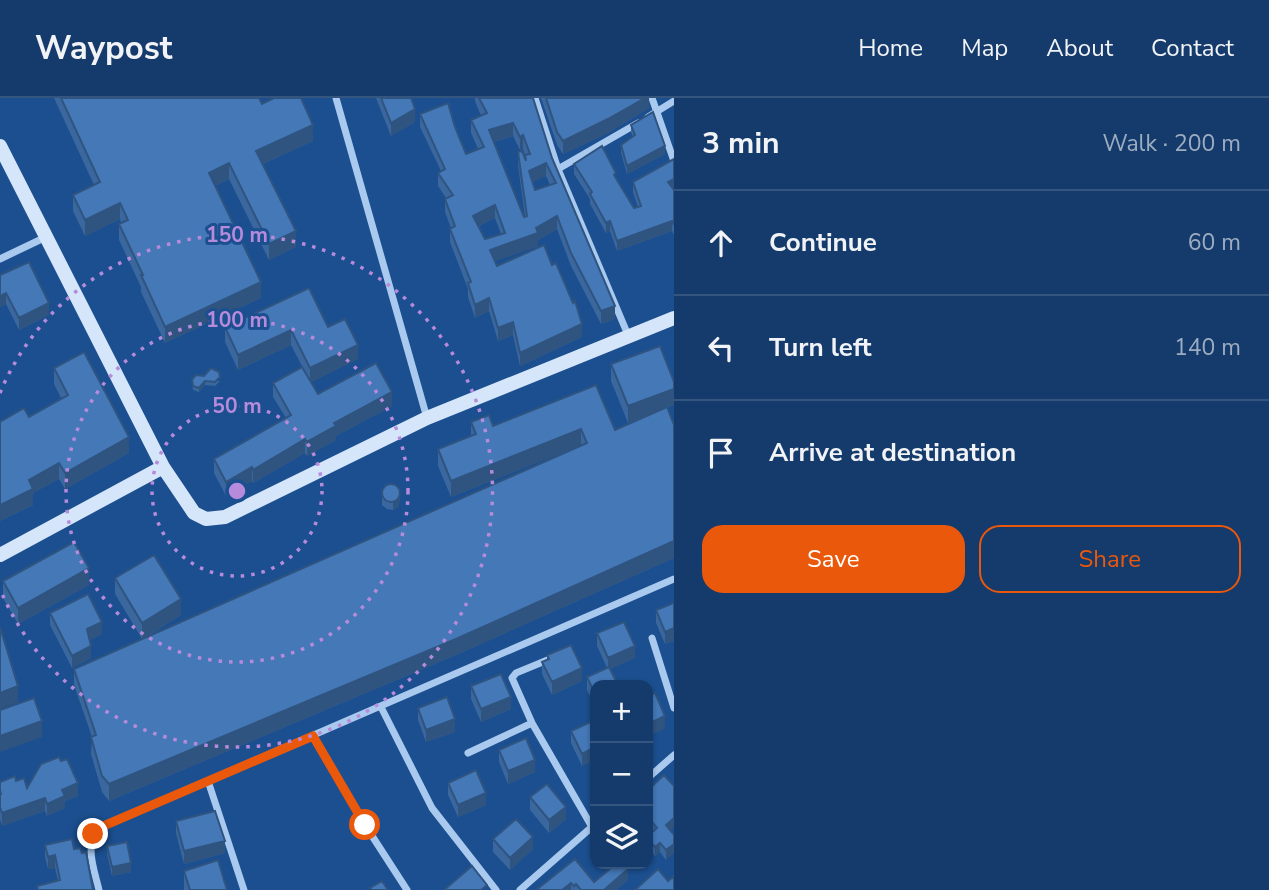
<!DOCTYPE html>
<html lang="en">
<head>
<meta charset="utf-8">
<style>
  body { margin:0; font-family:"Nunito Sans",sans-serif; background:#214673; color:#f1f3f6 }
  .controls { position:absolute; right:21px; bottom:21px; display:grid; overflow:hidden; border-radius:14px; box-shadow:0 2px 5px #0004 }
  .controls button { width:63px; height:63px; display:grid; place-items:center; padding:0; border:0; border-bottom:2px solid #33557e; background:#143b6b; color:#f1f3f6; font:35px sans-serif }
  .stop { position:absolute; width:21px; height:21px; margin:-16px; border:5px solid #ea580c; border-radius:50%; background:#fff }
  .stop.end { background:#ea580c; border-color:#fff; box-shadow:0 2px 7px #0008 }
  .list { margin:0; padding:0; list-style:none }
  h2 { display:flex; justify-content:space-between; align-items:center; height:91px; margin:0; padding:0 28px; font-size:30px }
  h2 small { font-size:23px; font-weight:400; color:#9dadc1 }
  .list li { display:grid; grid-template-columns:46px 1fr auto; gap:21px; align-items:center; box-sizing:border-box; height:105px; padding:0 28px; border-top:2px solid #33557e }
  .list b { display:block; font-size:26px; white-space:nowrap }
  .list em { font-size:23px; font-style:normal; color:#9dadc1 }
  .actions { display:flex; gap:14px; padding:21px 28px }
  .actions a { flex:1; padding:16px 0; border:2px solid #ea580c; border-radius:21px; text-align:center; font-size:24px; color:#ea580c }
  .actions .main { background:#ea580c; color:#fff }
  .icon { flex:none; width:38px; height:38px; fill:none; stroke:currentColor; stroke-width:2; stroke-linecap:round; stroke-linejoin:round }
  .map { position:relative; flex:none; width:674px; height:792px; overflow:hidden }
  header { display:flex; align-items:center; gap:42px; box-sizing:border-box; height:98px; padding:0 35px; background:#143b6b; border-bottom:2px solid #33557e }
  header strong { font-size:33px }
  nav { display:flex; gap:38px; margin-inline-start:auto; font-size:24px }
  main { display:flex }
  aside { flex:1; background:#143b6b }
  .map>svg:first-child { display:block }
</style>
</head>
<body>
<header>
<strong>Waypost</strong>
<nav><a>Home</a><a>Map</a><a>About</a><a>Contact</a></nav>
</header>
<main>
<div class="map">
<svg width="674" height="792" viewBox="0 0 674 792">
  <rect width="100%" height="100%" fill="#1b4f8f"/>
  <g fill="none" stroke-linecap="round" stroke-linejoin="round">
    <path stroke="#a9c9ee" stroke-width="7" d="M 336,0 L 427,320
      M 535,0 L 558,71 L 628,237
      M 652,0 L 674,63
      M 648,19 L 674,3
      M 558,71 L 638,25
      M 0,161 L 46,139
      M 652,540 L 674,610
      M 550,561 L 516,575 L 512,580 L 532,625 L 592,729
      M 381,609 L 432,710 L 496,792
      M 313,638 L 365,727 L 407,792
      M 468,655 L 532,625
      M 648,680 L 674,657
      M 208,683 L 244,792
      M 99,792 C 94,770 83,746 101,729 L 674,481
      M 520,792 L 593,728"/>
    <path stroke="#d6e6fa" stroke-width="14" d="M 0,48 L 163,369 L 194,415 L 206,421 L 225,419 L 427,320 L 674,220
      M 0,457 L 163,369"/>
  </g>
  <path fill="#3a679d" fill-rule="evenodd" d="M 54,0 L 259,0 L 262,6 L 313,43 L 263,66 L 296,149 L 269,162 L 229,81 L 215,88 L 261,200 L 165,245 L 141,194 L 141,189 L 119,142 L 119,126 L 121,125 L 120,121 L 85,138 L 73,113 L 73,97 L 94,87 Z
    M 376,0 L 411,0 L 415,24 L 391,38 Z
    M 475,0 L 533,0 L 552,60 L 615,221 L 601,226 L 571,168 L 557,131 L 538,142 L 538,148 L 495,163 L 497,168 L 582,239 L 520,268 L 513,237 L 498,243 L 489,213 L 475,220 L 468,199 L 468,191 L 450,144 L 450,131 L 451,130 L 445,114 L 445,101 L 446,100 L 438,88 L 438,75 L 441,73 L 420,29 L 420,16 L 455,29 L 466,56 L 478,51 L 471,35 L 471,22 L 481,18 L 475,3 ZM 513,38 L 520,52 L 523,51 L 525,57 L 525,61 L 518,54 L 518,67 L 525,119 L 524,119 L 494,44 ZM 546,78 L 550,87 L 535,92 L 532,84 ZM 495,120 L 501,136 L 485,141 L 479,128 Z
    M 541,0 L 649,0 L 649,10 L 608,35 L 563,56 L 557,47 Z
    M 631,27 L 665,56 L 627,76 L 621,55 L 621,47 L 633,39 L 631,35 Z
    M 674,61 L 674,137 L 672,133 L 617,153 L 610,133 L 606,135 L 590,106 L 590,101 L 574,76 L 574,66 L 616,81 L 634,110 L 638,109 L 633,94 L 633,84 Z
    M 0,177 L 49,217 L 19,232 L 6,206 L 0,209 Z
    M 225,229 L 328,229 L 358,261 L 311,284 L 318,296 L 392,308 L 336,338 L 336,342 L 307,358 L 305,355 L 253,385 L 252,383 L 226,398 L 214,375 L 214,361 L 286,320 L 273,299 L 273,285 L 304,272 L 291,247 L 238,272 L 225,244 Z
    M 611,266 L 674,284 L 674,307 L 667,310 L 674,327 L 674,460 L 456,557 L 109,703 L 102,694 L 91,656 L 92,639 L 74,587 L 74,571 L 142,541 L 115,496 L 115,480 L 181,517 L 143,541 L 581,347 L 451,399 L 438,368 L 438,351 L 471,338 L 471,324 L 493,328 L 615,332 L 663,311 L 628,325 L 611,283 Z
    M 54,270 L 129,355 L 65,391 L 59,381 L 33,395 L 33,407 L 0,423 L 0,324 L 29,319 L 61,300 L 54,286 Z
    M 192,282 L 220,283 L 215,288 L 205,287 L 199,294 L 193,292 Z
    M 382,392 L 400,400 L 398,409 L 393,412 L 387,411 L 382,407 Z
    M 3,483 L 89,487 L 18,526 L 3,500 Z
    M 674,505 L 674,543 L 665,546 L 656,525 L 656,512 Z
    M 50,515 L 102,536 L 90,542 L 91,560 L 72,570 L 50,527 Z
    M 597,535 L 635,560 L 610,571 L 595,587 L 595,608 L 587,592 L 587,579 L 607,570 L 597,548 Z
    M 547,557 L 582,583 L 552,597 L 542,576 L 542,564 L 547,562 Z
    M 471,588 L 511,611 L 481,624 L 471,601 Z
    M 418,610 L 455,634 L 426,644 L 418,622 Z
    M 595,622 L 582,668 L 571,645 L 571,633 Z
    M 499,652 L 535,674 L 508,686 L 499,664 Z
    M 16,683 L 27,690 L 78,698 L 65,703 L 65,710 L 47,718 L 45,713 L 2,728 L 0,721 L 0,684 Z
    M 448,685 L 486,707 L 458,719 L 448,697 Z
    M 648,692 L 670,733 L 666,762 L 660,754 L 655,758 L 648,749 L 648,738 L 652,734 L 648,729 Z
    M 530,699 L 566,721 L 549,735 L 530,712 Z
    M 176,723 L 225,755 L 184,766 L 176,735 Z
    M 595,738 L 595,755 L 591,750 L 591,742 Z
    M 493,741 L 533,751 L 510,772 L 493,754 Z
    M 45,747 L 74,751 L 93,792 L 37,792 L 37,788 L 58,783 L 55,770 L 48,771 L 45,759 Z
    M 107,748 L 131,774 L 112,778 L 107,756 Z
    M 575,761 L 594,784 L 628,782 L 616,792 L 536,792 Z
    M 184,773 L 227,792 L 184,792 Z"/>
  <path fill="#305480" d="M 645,0 L 649,0 L 649,10 L 608,35 L 563,56 L 563,43 Z
    M 415,11 L 415,24 L 391,38 L 391,25 Z
    M 513,25 L 513,38 L 489,45 L 489,32 Z
    M 313,27 L 313,43 L 256,69 L 256,53 Z
    M 523,37 L 523,51 L 520,52 L 520,39 Z
    M 665,48 L 665,56 L 627,76 L 627,68 Z
    M 229,65 L 229,81 L 209,91 L 209,75 Z
    M 546,65 L 546,78 L 529,86 L 529,73 Z
    M 674,81 L 674,91 L 668,84 Z
    M 120,105 L 120,121 L 85,138 L 85,122 Z
    M 495,107 L 495,120 L 473,131 L 473,118 Z
    M 557,118 L 557,131 L 538,142 L 538,148 L 490,165 L 490,152 L 536,130 Z
    M 610,123 L 610,133 L 606,135 L 606,125 Z
    M 672,123 L 672,133 L 617,153 L 617,143 Z
    M 296,133 L 296,149 L 269,162 L 269,146 Z
    M 261,184 L 261,200 L 165,245 L 165,229 Z
    M 6,195 L 6,206 L 0,209 L 0,198 Z
    M 489,200 L 489,213 L 475,220 L 475,207 Z
    M 49,205 L 49,217 L 19,232 L 19,220 Z
    M 615,208 L 615,221 L 601,226 L 601,213 Z
    M 513,224 L 513,237 L 498,243 L 498,230 Z
    M 582,226 L 582,239 L 520,268 L 520,255 Z
    M 291,232 L 291,247 L 238,272 L 238,257 Z
    M 358,247 L 358,261 L 310,285 L 310,270 Z
    M 205,283 L 205,287 L 199,294 L 199,290 Z
    M 674,291 L 674,307 L 628,325 L 628,308 Z
    M 392,294 L 392,308 L 336,338 L 336,342 L 307,358 L 307,344 L 334,325 Z
    M 581,331 L 581,347 L 451,399 L 451,383 Z
    M 129,339 L 129,355 L 65,391 L 65,375 Z
    M 305,341 L 305,355 L 253,385 L 253,372 Z
    M 59,365 L 59,381 L 33,395 L 33,407 L 0,423 L 0,407 L 29,382 Z
    M 252,369 L 252,383 L 226,398 L 226,384 Z
    M 400,392 L 400,400 L 398,409 L 393,412 L 393,404 Z
    M 674,443 L 674,460 L 456,557 L 109,703 L 109,686 Z
    M 89,470 L 89,487 L 18,526 L 18,510 Z
    M 181,501 L 181,517 L 142,541 L 142,525 Z
    M 102,524 L 102,536 L 87,544 L 87,531 Z
    M 674,530 L 674,543 L 665,546 L 665,534 Z
    M 91,548 L 91,560 L 72,570 L 72,558 Z
    M 635,548 L 635,560 L 608,572 L 608,560 Z
    M 582,570 L 582,583 L 552,597 L 552,584 Z
    M 18,588 L 18,604 L 0,611 L 0,595 Z
    M 511,599 L 511,611 L 481,624 L 481,611 Z
    M 665,618 L 665,631 L 648,638 L 648,626 Z
    M 455,621 L 455,634 L 426,644 L 426,632 Z
    M 42,623 L 42,639 L 0,654 L 0,638 Z
    M 595,649 L 595,662 L 582,668 L 582,656 Z
    M 535,662 L 535,674 L 508,686 L 508,673 Z
    M 78,685 L 78,698 L 65,703 L 65,710 L 47,718 L 47,706 L 62,692 Z
    M 486,695 L 486,707 L 458,719 L 458,707 Z
    M 45,700 L 45,713 L 2,728 L 2,715 Z
    M 566,709 L 566,721 L 549,735 L 549,722 Z
    M 674,720 L 674,729 L 666,737 L 666,727 Z
    M 533,739 L 533,751 L 510,772 L 510,760 Z
    M 225,743 L 225,755 L 184,766 L 184,753 Z
    M 660,745 L 660,754 L 655,758 L 655,749 Z
    M 674,746 L 674,755 L 666,762 L 666,752 Z
    M 55,757 L 55,770 L 48,771 L 48,759 Z
    M 131,765 L 131,774 L 112,778 L 112,769 Z
    M 628,771 L 628,782 L 616,792 L 604,792 Z
    M 571,785 L 571,792 L 562,792 Z"/>
  <path fill="#4478b7" stroke="#305480" stroke-width="2" fill-rule="evenodd" d="M 61,0 L 259,0 L 262,6 L 274,0 L 301,0 L 313,27 L 256,53 L 296,133 L 269,146 L 229,65 L 209,75 L 261,184 L 165,229 L 141,177 L 143,177 L 119,126 L 128,122 L 120,105 L 85,122 L 73,97 L 100,84 Z
    M 381,0 L 411,0 L 415,11 L 391,25 Z
    M 479,0 L 533,0 L 552,60 L 615,208 L 601,213 L 571,155 L 557,118 L 536,130 L 538,135 L 490,152 L 497,168 L 544,147 L 552,167 L 556,165 L 573,205 L 575,203 L 582,226 L 520,255 L 513,224 L 498,230 L 489,200 L 475,207 L 468,185 L 471,184 L 450,131 L 455,128 L 445,101 L 453,97 L 438,75 L 445,71 L 420,16 L 448,5 L 455,29 L 466,56 L 484,49 L 471,22 L 487,15 ZM 513,25 L 520,39 L 523,37 L 530,56 L 525,57 L 526,63 L 522,53 L 518,54 L 527,118 L 524,119 L 489,32 ZM 546,65 L 556,85 L 535,92 L 529,73 ZM 495,107 L 505,135 L 485,141 L 473,118 Z
    M 546,0 L 645,0 L 608,21 L 563,43 L 557,34 Z
    M 653,14 L 665,48 L 627,68 L 621,47 L 635,37 L 631,27 Z
    M 602,48 L 616,75 L 614,77 L 634,110 L 641,108 L 633,84 L 674,61 L 674,81 L 668,84 L 674,92 L 674,127 L 672,123 L 617,143 L 610,123 L 606,125 L 590,96 L 592,94 L 574,66 Z
    M 29,164 L 49,205 L 19,220 L 6,195 L 0,198 L 0,177 Z
    M 309,190 L 328,229 L 345,221 L 358,247 L 310,270 L 291,232 L 238,257 L 225,229 Z
    M 660,248 L 674,284 L 674,291 L 628,308 L 611,266 Z
    M 84,254 L 129,339 L 65,375 L 59,365 L 29,382 L 33,391 L 0,407 L 0,324 L 24,310 L 29,319 L 68,297 L 54,270 Z
    M 376,265 L 392,294 L 334,325 L 336,328 L 307,344 L 305,341 L 253,372 L 252,369 L 226,384 L 214,361 L 291,317 L 273,285 L 302,269 L 318,296 Z
    M 211,270 L 219,274 L 220,279 L 215,284 L 205,283 L 199,290 L 193,288 L 192,282 L 196,277 L 204,278 Z
    M 596,287 L 615,332 L 667,309 L 674,327 L 674,443 L 456,541 L 109,686 L 102,678 L 91,639 L 96,637 L 74,571 L 587,345 L 581,331 L 451,383 L 438,351 L 476,336 L 471,324 L 489,317 L 493,328 Z
    M382 395a9 9 0 1 1 18 0a9 9 0 1 1-18 0Z
    M 74,444 L 89,470 L 18,510 L 3,483 Z
    M 154,457 L 181,501 L 142,525 L 115,480 Z
    M 88,496 L 102,524 L 87,531 L 91,548 L 72,558 L 50,515 Z
    M 674,505 L 674,530 L 665,534 L 656,512 Z
    M 624,524 L 635,548 L 608,560 L 597,535 Z
    M 0,529 L 18,588 L 0,595 Z
    M 571,547 L 582,570 L 552,584 L 542,564 L 549,561 L 547,557 Z
    M 609,569 L 618,587 L 595,587 L 595,596 L 587,579 Z
    M 501,576 L 511,599 L 481,611 L 471,588 Z
    M 655,595 L 665,618 L 648,626 L 648,598 Z
    M 447,599 L 455,621 L 426,632 L 418,610 Z
    M 34,600 L 42,623 L 0,638 L 0,612 Z
    M 595,622 L 595,649 L 582,656 L 571,633 Z
    M 526,640 L 535,662 L 508,673 L 499,652 Z
    M 59,659 L 61,663 L 67,661 L 78,685 L 62,692 L 65,698 L 47,706 L 45,700 L 2,715 L 0,709 L 0,696 L 1,696 L 0,692 L 0,684 L 15,678 L 16,683 L 24,680 L 27,690 L 41,666 Z
    M 476,672 L 486,695 L 458,707 L 448,685 Z
    M 664,677 L 674,688 L 674,720 L 666,727 L 674,737 L 674,746 L 666,752 L 660,745 L 655,749 L 648,740 L 648,738 L 657,730 L 648,719 L 648,692 Z
    M 547,686 L 566,709 L 549,722 L 530,699 Z
    M 215,713 L 225,743 L 184,753 L 176,723 Z
    M 516,721 L 533,739 L 510,760 L 493,741 Z
    M 595,738 L 595,747 L 591,742 Z
    M 72,741 L 74,751 L 80,750 L 82,755 L 86,754 L 93,792 L 38,792 L 37,788 L 60,782 L 55,757 L 48,759 L 45,747 Z
    M 127,744 L 131,765 L 112,769 L 107,748 Z
    M 575,761 L 594,784 L 616,766 L 623,766 L 628,771 L 604,792 L 581,792 L 576,786 L 574,788 L 571,785 L 562,792 L 536,792 Z
    M 218,762 L 227,792 L 190,792 L 184,773 Z
    M 472,768 L 487,787 L 481,792 L 444,792 Z
    M 658,771 L 668,783 L 674,778 L 674,792 L 635,792 Z
    M 382,783 L 388,792 L 372,792 L 370,790 Z"/>
  <g fill="none" stroke-linecap="round" stroke-linejoin="round">
    <path stroke="#ea580c" stroke-width="9" d="M 93,736 L 101,729 L 313,638 L 365,727"/>
  </g>
  <g fill="none" stroke="#b68bdc" stroke-width="3.5" stroke-dasharray="3.5 7">
    <circle cx="237" cy="393" r="85"/>
    <circle cx="237" cy="393" r="171"/>
    <path d="M0 295A256 256 0 1 1 0 491"/>
  </g>
  <circle cx="237" cy="393" r="10" fill="#b68bdc" stroke="#1b4f8f" stroke-width="3.5"/>
  <g font-size="21" text-anchor="middle" font-weight="bold" fill="#b68bdc" stroke="#1b4f8f" stroke-width="6" stroke-linejoin="round" paint-order="stroke">
    <text x="237" y="144">150 m</text>
    <text x="237" y="229">100 m</text>
    <text x="237" y="315">50 m</text>
  </g>
</svg>
<div class="controls">
<button>+</button>
<button>−</button>
<button><svg class="icon" aria-label="layers" viewBox="0 0 24 24"><path d="M12 4l9 5-9 5-9-5zM3 14l9 5 9-5"/></svg></button>
</div>
<div class="stop" style="left:365px;top:727px"></div>
<div class="stop end" style="left:93px;top:736px"></div>
</div>
<aside>
<h2>3 min<small>Walk · 200 m</small></h2>
<ul class="list">
<li><svg class="icon" aria-label="ahead" viewBox="0 0 24 24"><path d="M12 20V5M6 11l6-6 6 6"/></svg><div><b>Continue</b></div><em>60 m</em></li>
<li><svg class="icon" aria-label="left" viewBox="0 0 24 24"><path d="M17 20v-9H6M10 6l-5 5 5 5"/></svg><div><b>Turn left</b></div><em>140 m</em></li>
<li><svg class="icon" aria-label="arrive" viewBox="0 0 24 24"><path d="M6 21V4h12l-3 4 3 4H6"/></svg><div><b>Arrive at destination</b></div></li>
</ul>
<div class="actions"><a class="main">Save</a><a>Share</a></div>
</aside>
</main>
</body>
</html>
